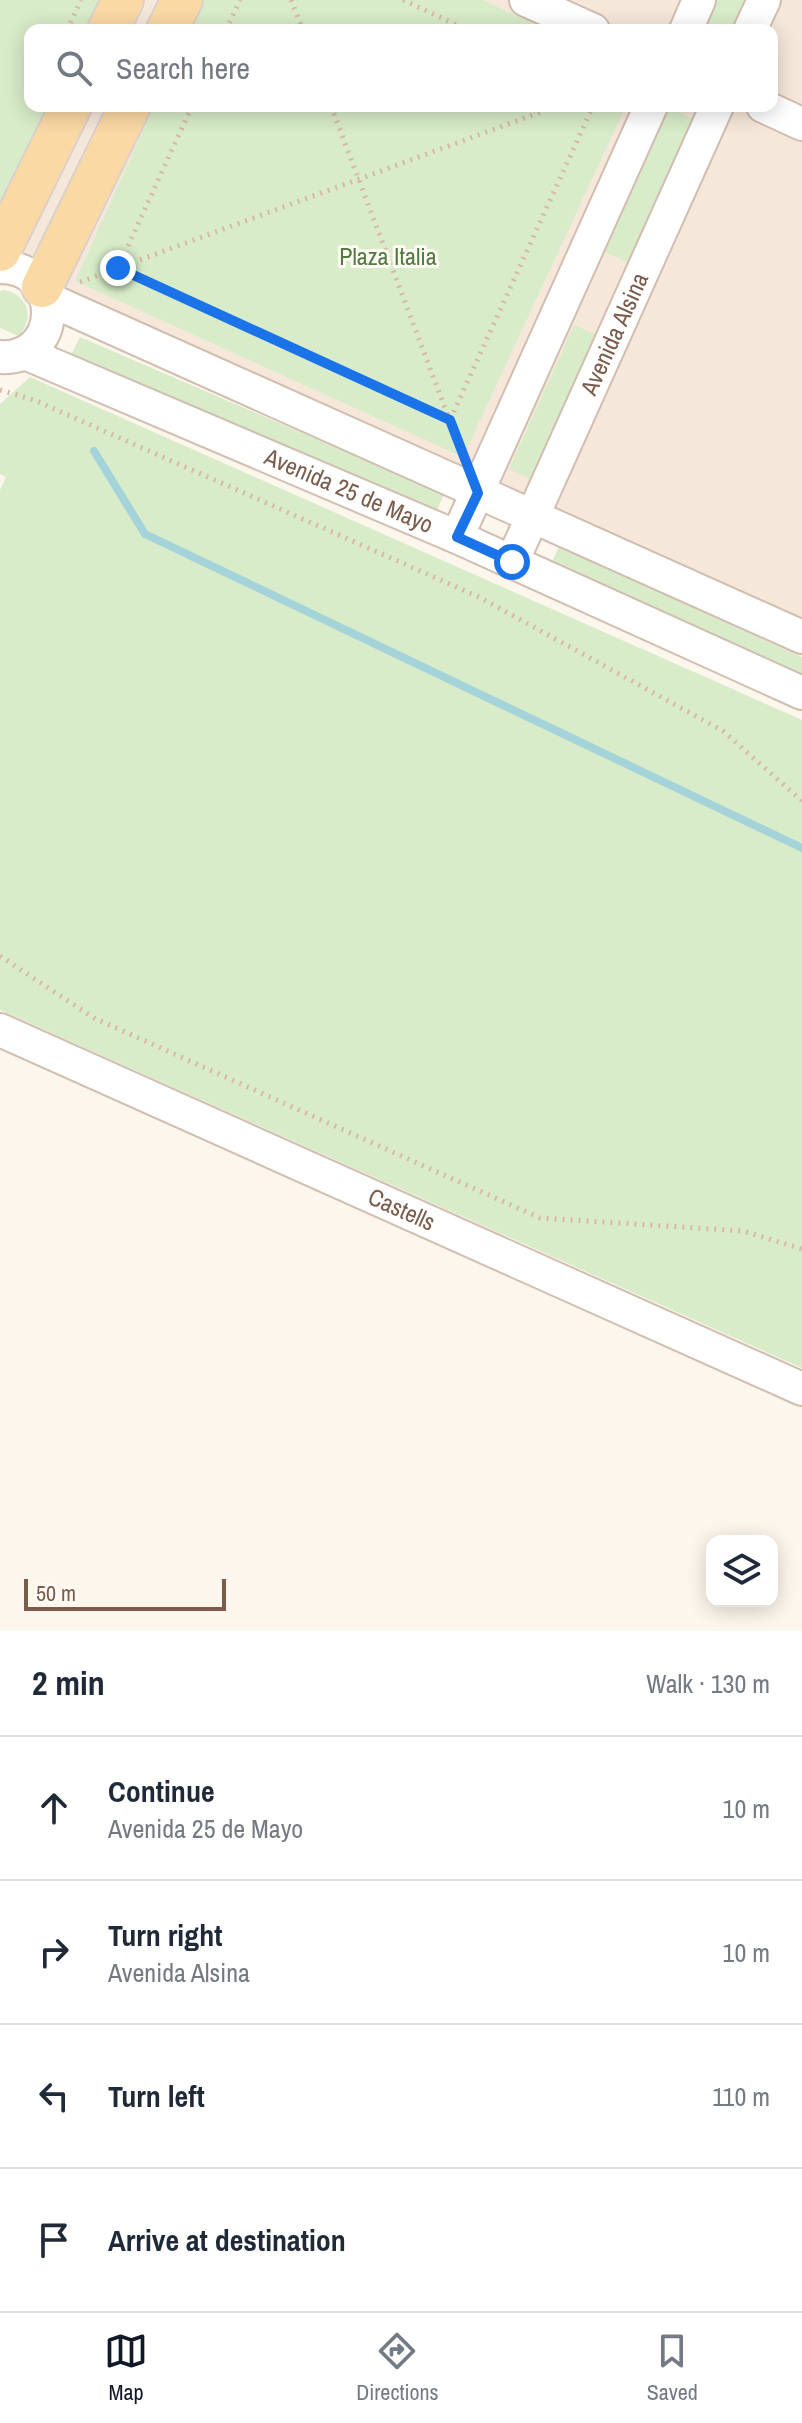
<!DOCTYPE html>
<html lang="en">
<head>
<meta charset="utf-8">
<style>
  body { margin:0; font-family:"Archivo Narrow",sans-serif; background:#f6f6f7; color:#1f2937 }
  .controls { position:absolute; right:24px; bottom:24px; display:grid; overflow:hidden; border-radius:16px; box-shadow:0 4px 20px #0003 }
  .controls button { width:72px; height:72px; display:grid; place-items:center; padding:0; border:0; border-bottom:2px solid #e0e1e3; background:#fff; color:#1f2937; font:40px sans-serif }
  .scale { position:absolute; left:24px; bottom:20px; width:202px; box-sizing:border-box; padding-left:8px; border:4px solid #7a5c4d; border-top:0; font-size:22px; line-height:28px; white-space:nowrap; color:#7a5c4d; -webkit-text-stroke:6px #fffaf3; paint-order:stroke }
  .stop { position:absolute; width:24px; height:24px; margin:-18px; border:6px solid #1a73e8; border-radius:50%; background:#fff }
  .stop.end { background:#1a73e8; border-color:#fff; box-shadow:0 2px 8px #0008 }
  .list { margin:0; padding:0; list-style:none }
  h2 { display:flex; justify-content:space-between; align-items:center; height:104px; margin:0; padding:0 32px; font-size:34px }
  h2 small { font-size:26px; font-weight:400; color:#747a83 }
  .list li { display:grid; grid-template-columns:52px 1fr auto; gap:24px; align-items:center; box-sizing:border-box; height:144px; padding:0 32px; border-top:2px solid #e0e1e3 }
  .list b { display:block; font-size:30px; white-space:nowrap }
  .list p { margin:0; font-size:26px; white-space:nowrap; color:#747a83 }
  .list em { font-size:26px; font-style:normal; color:#747a83 }
  .icon { flex:none; width:44px; height:44px; fill:none; stroke:currentColor; stroke-width:2; stroke-linecap:round; stroke-linejoin:round }
  .map { position:relative; flex:none; width:802px; height:1631px; overflow:hidden }
  .search { position:absolute; background:#fff; box-shadow:0 4px 20px #0003; left:24px; right:24px; top:24px; height:88px; display:flex; align-items:center; gap:20px; box-sizing:border-box; padding:0 28px; border-radius:16px; color:#747a83; font-size:30px }
  .sheet { height:680px; background:#fff }
  nav { display:flex; justify-content:space-around; align-items:center; box-sizing:border-box; height:112px; border-top:2px solid #e0e1e3; background:#fff; font-size:22px; color:#747a83 }
  nav a { display:grid; justify-items:center; gap:4px }
  nav .on { color:#111827 }
  .map>svg:first-child { display:block }
</style>
</head>
<body>
<div class="map">
<svg width="802" height="1631" viewBox="0 0 802 1631">
  <rect width="100%" height="100%" fill="#fdf6ec"/>
  <path fill="#f5e8da" fill-rule="evenodd" d="M 0,0 L 802,0 L 802,637 L 0,278 ZM 30,30 L 772,30 L 772,106 L 30,106 Z"/>
  <path fill="#d8ecc9" d="M 0,0 L 100,0 L 87,30 L 30,30 L 30,106 L 53,106 L 0,227 Z
    M 202,0 L 482,0 L 548,30 L 189,30 Z
    M 717,0 L 745,0 L 731,30 L 703,30 Z
    M 154,106 L 626,106 L 463,457 L 75,281 Z
    M 670,108 L 693,119 L 629,263 L 605,252 Z
    M 5,290 C 28,295 35,318 19,336 L 0,328 L 0,291 Z
    M 574,325 L 597,335 L 532,480 L 509,469 Z
    M 80,337 L 444,494 L 436,513 L 71,355 Z
    M 30,377 L 802,720 L 802,1368 L 0,1010 L 0,490 L 6,477 L 0,474 L 0,404 Z
    M 559,547 L 802,657 L 802,680 L 550,566 Z"/>
  <g fill="none" stroke-linecap="round" stroke-linejoin="round">
    <path stroke="#a5d3da" stroke-width="8" d="M 94,451 L 145,534 L 802,848"/>
    <defs>
      <g id="minor">
        <path d="M 526,0 L 593,30"/>
        <path d="M 686,30 L 699,0"/>
        <path d="M 750,30 L 764,0"/>
        <path d="M 763,106 L 802,124"/>
        <path d="M 0,267 C 66,267 62,361 0,357"/>
        <path d="M 48,299 L 802,637"/>
        <path id="s1" d="M 25,353 L 457,537 L 802,693"/>
        <path d="M 457,537 L 651,106"/>
        <path id="s2" d="M 512,562 L 717,106"/>
        <path id="s3" d="M 0,1030 L 802,1389"/>
      </g>
      <path id="major" d="M 108,30 L 123,0
        M 167,30 L 182,0
        M 0,251 L 71,106
        M 42,287 L 130,106"/>
    </defs>
    <use href="#minor" stroke="#d1beb0" stroke-width="36"/>
    <use href="#major" stroke="#dad1cd" stroke-width="44"/>
    <path stroke="#d9b8a5" stroke-width="5" stroke-dasharray="2 6" stroke-linecap="butt" d="M 291,0 L 303,30
      M 403,0 L 468,30
      M 67,30 L 81,0
      M 226,30 L 240,0
      M 192,106 L 118,268 L 450,420 L 593,106
      M 331,106 L 462,453
      M 80,282 L 557,106
      M 0,390 L 34,400 L 479,597 L 723,731 L 802,801
      M 0,956 L 94,1018 L 540,1218 L 743,1231 L 802,1249"/>
    <use href="#minor" stroke="#fff" stroke-width="32"/>
    <use href="#major" stroke="#fbd9a5" stroke-width="40"/>
  </g>
  <g fill="none" stroke-linecap="round" stroke-linejoin="round">
    <path stroke="#1a73e8" stroke-width="10" d="M 118,268 L 450,420 L 478,493 L 457,537 L 512,562"/>
  </g>
  <g text-anchor="middle" stroke-width="6" stroke-linejoin="round" paint-order="stroke">
    <g font-size="24" fill="#537a41" stroke="#fffaf3">
      <text x="388" y="265">Plaza Italia</text>
    </g>
    <g font-size="24" fill="#7a5c4d" stroke="#fffaf3">
      <text dy="8" stroke="none"><textPath href="#s2" startOffset="250">Avenida Alsina</textPath></text>
      <text dy="8" stroke="none"><textPath href="#s1" startOffset="352">Avenida 25 de Mayo</textPath></text>
      <text dy="8" stroke="none"><textPath href="#s3" startOffset="440">Castells</textPath></text>
    </g>
  </g>
</svg>
<div class="controls">
<button><svg class="icon" aria-label="layers" viewBox="0 0 24 24"><path d="M12 4l9 5-9 5-9-5zM3 14l9 5 9-5"/></svg></button>
</div>
<div class="scale">50 m</div>
<div class="stop" style="left:512px;top:562px"></div>
<div class="stop end" style="left:118px;top:268px"></div>
<div class="search"><svg class="icon" aria-label="search" viewBox="0 0 24 24"><circle cx="10" cy="10" r="6"/><path d="M15 15l6 6"/></svg>Search here</div>
</div>
<section class="sheet">
<h2>2 min<small>Walk · 130 m</small></h2>
<ul class="list">
<li><svg class="icon" aria-label="ahead" viewBox="0 0 24 24"><path d="M12 20V5M6 11l6-6 6 6"/></svg><div><b>Continue</b><p>Avenida 25 de Mayo</p></div><em>10 m</em></li>
<li><svg class="icon" aria-label="right" viewBox="0 0 24 24"><path d="M7 20v-9h11M14 6l5 5-5 5"/></svg><div><b>Turn right</b><p>Avenida Alsina</p></div><em>10 m</em></li>
<li><svg class="icon" aria-label="left" viewBox="0 0 24 24"><path d="M17 20v-9H6M10 6l-5 5 5 5"/></svg><div><b>Turn left</b></div><em>110 m</em></li>
<li><svg class="icon" aria-label="arrive" viewBox="0 0 24 24"><path d="M6 21V4h12l-3 4 3 4H6"/></svg><div><b>Arrive at destination</b></div></li>
</ul>
</section>
<nav>
<a class="on"><svg class="icon" aria-label="map" viewBox="0 0 24 24"><path d="M3 6l6-2 6 2 6-2v14l-6 2-6-2-6 2zM9 4v14M15 6v14"/></svg>Map</a>
<a><svg class="icon" aria-label="directions" viewBox="0 0 24 24"><path d="M12 3l9 9-9 9-9-9zM9 14v-3h6M13 9l2 2-2 2"/></svg>Directions</a>
<a><svg class="icon" aria-label="saved" viewBox="0 0 24 24"><path d="M7 4h10v16l-5-4-5 4z"/></svg>Saved</a>
</nav>
</body>
</html>
